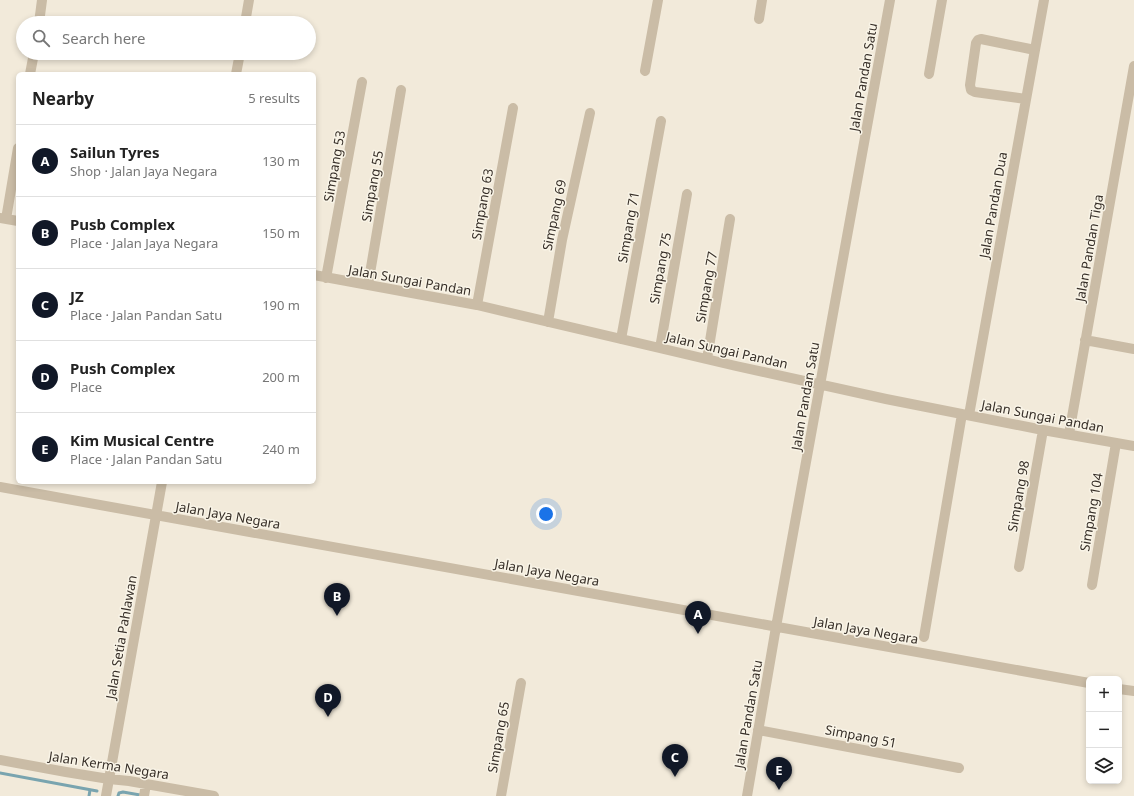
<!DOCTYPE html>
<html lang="en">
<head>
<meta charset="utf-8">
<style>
  body { margin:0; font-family:"Noto Sans",sans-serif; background:#f2f2f2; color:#222 }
  .controls { position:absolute; right:12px; bottom:12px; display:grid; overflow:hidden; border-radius:6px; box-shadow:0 2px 6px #0003 }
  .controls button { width:36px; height:36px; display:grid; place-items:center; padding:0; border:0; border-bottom:1px solid #e0e0e0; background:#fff; color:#222; font:20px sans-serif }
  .you { position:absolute; left:546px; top:514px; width:14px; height:14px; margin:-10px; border:3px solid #fff; border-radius:50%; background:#1a73e8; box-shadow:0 0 0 6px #1a73e833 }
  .badge { display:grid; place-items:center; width:26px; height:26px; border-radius:50%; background:#111827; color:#fff; font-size:13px; font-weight:700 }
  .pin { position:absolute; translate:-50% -33px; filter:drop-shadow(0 1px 2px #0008) }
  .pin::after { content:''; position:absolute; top:21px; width:14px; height:12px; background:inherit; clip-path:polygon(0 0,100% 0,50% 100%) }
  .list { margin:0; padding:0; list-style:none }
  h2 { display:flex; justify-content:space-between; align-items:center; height:52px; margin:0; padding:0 16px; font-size:17px }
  h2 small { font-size:13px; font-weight:400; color:#767676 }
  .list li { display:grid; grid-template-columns:26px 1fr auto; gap:12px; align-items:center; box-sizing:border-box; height:72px; padding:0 16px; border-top:1px solid #e0e0e0 }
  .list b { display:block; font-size:15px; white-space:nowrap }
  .list p { margin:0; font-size:13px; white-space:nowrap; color:#767676 }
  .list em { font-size:13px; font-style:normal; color:#767676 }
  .icon { flex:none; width:22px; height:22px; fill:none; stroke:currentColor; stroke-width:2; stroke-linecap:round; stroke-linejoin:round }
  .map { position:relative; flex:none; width:1134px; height:796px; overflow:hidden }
  .search { position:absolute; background:#fff; box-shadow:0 2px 6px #0003; left:16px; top:16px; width:300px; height:44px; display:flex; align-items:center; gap:10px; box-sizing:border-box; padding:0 14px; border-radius:22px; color:#767676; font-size:15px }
  .panel { position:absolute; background:#fff; box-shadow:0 2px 6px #0003; left:16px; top:72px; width:300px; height:412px; border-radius:6px }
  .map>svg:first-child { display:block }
</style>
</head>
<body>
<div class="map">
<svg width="1134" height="796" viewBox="0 0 1134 796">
  <rect width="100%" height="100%" fill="#f2eada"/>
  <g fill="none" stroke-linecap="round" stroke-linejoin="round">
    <path stroke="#79a4af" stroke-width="3" d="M 0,773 L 97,791
      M 89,796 L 90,790
      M 118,796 L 119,793 L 123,792 L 140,795"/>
    <path stroke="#cabca6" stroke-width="10" d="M 759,19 L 762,0
      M 39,23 L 42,0
      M 245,23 L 249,0
      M 645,71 L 658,0
      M 30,74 L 34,53
      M 236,74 L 240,53
      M 929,74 L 942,0
      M 1026,99 L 975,92 L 971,90 L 970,85 L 976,43 L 978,40 L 981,39 L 1035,50
      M 0,218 L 18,221
      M 6,219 L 18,148
      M 314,275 L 477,305 L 736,366 L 886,399 L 1043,430 L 1134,446
      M 326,278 L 362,82
      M 368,285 L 401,90
      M 477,305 L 513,108
      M 548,322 L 562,240 L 590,113
      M 621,339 L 661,121
      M 1085,340 L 1134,349
      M 660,348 L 687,194
      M 707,359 L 730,219
      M 969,415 L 1044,0
      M 1069,434 L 1134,66
      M 0,487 L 1089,683
      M 1019,567 L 1043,430
      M 1092,585 L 1116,443
      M 924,637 L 962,414
      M 1119,689 L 1134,691
      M 758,730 L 959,768
      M 0,760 L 66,772 L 109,779 L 129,781 L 214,796
      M 106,796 L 162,482
      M 144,796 L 146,784
      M 501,796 L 521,683
      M 747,796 L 776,627 L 890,0"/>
  </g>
  <g text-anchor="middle" stroke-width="3" stroke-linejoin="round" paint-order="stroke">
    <g font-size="13" fill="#362e27" stroke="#f9f4e7">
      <text transform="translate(863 77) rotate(-80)" y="5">Jalan Pandan Satu</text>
      <text transform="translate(334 166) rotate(-80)" y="5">Simpang 53</text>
      <text transform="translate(372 186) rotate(-80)" y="5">Simpang 55</text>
      <text transform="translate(482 204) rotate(-80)" y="5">Simpang 63</text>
      <text transform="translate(993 205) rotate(-80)" y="5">Jalan Pandan Dua</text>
      <text transform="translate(554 215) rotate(-78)" y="5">Simpang 69</text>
      <text transform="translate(628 227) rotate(-80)" y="5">Simpang 71</text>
      <text transform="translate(1089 248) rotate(-80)" y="5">Jalan Pandan Tiga</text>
      <text transform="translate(660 268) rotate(-80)" y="5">Simpang 75</text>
      <text transform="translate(410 280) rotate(10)" y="5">Jalan Sungai Pandan</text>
      <text transform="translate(706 287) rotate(-80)" y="5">Simpang 77</text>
      <text transform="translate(727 350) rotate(13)" y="5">Jalan Sungai Pandan</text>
      <text transform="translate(805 396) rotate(-80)" y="5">Jalan Pandan Satu</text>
      <text transform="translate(1043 416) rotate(11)" y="5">Jalan Sungai Pandan</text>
      <text transform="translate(1018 496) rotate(-80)" y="5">Simpang 98</text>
      <text transform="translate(1091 512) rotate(-80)" y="5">Simpang 104</text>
      <text transform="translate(228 515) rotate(10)" y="5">Jalan Jaya Negara</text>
      <text transform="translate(547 572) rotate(10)" y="5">Jalan Jaya Negara</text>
      <text transform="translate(866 630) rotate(10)" y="5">Jalan Jaya Negara</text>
      <text transform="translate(121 637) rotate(-80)" y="5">Jalan Setia Pahlawan</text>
      <text transform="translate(748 714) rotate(-80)" y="5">Jalan Pandan Satu</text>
      <text transform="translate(861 736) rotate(11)" y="5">Simpang 51</text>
      <text transform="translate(498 737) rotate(-80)" y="5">Simpang 65</text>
      <text transform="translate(109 765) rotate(9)" y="5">Jalan Kerma Negara</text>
    </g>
  </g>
</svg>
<div class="controls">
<button>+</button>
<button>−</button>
<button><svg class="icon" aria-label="layers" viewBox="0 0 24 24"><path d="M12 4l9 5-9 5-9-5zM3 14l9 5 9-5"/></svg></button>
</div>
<div class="you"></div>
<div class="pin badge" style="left:698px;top:634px">A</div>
<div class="pin badge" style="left:337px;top:616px">B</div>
<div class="pin badge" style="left:675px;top:777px">C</div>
<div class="pin badge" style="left:328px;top:717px">D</div>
<div class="pin badge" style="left:779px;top:790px">E</div>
<div class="search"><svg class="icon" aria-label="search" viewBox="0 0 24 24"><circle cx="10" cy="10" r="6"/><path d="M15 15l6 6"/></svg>Search here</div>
<section class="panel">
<h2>Nearby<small>5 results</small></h2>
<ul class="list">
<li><span class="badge">A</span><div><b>Sailun Tyres</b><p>Shop · Jalan Jaya Negara</p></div><em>130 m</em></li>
<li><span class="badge">B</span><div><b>Pusb Complex</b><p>Place · Jalan Jaya Negara</p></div><em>150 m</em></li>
<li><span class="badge">C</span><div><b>JZ</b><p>Place · Jalan Pandan Satu</p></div><em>190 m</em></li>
<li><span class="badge">D</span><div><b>Push Complex</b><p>Place</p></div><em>200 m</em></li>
<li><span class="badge">E</span><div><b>Kim Musical Centre</b><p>Place · Jalan Pandan Satu</p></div><em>240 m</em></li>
</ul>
</section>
</div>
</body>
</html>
